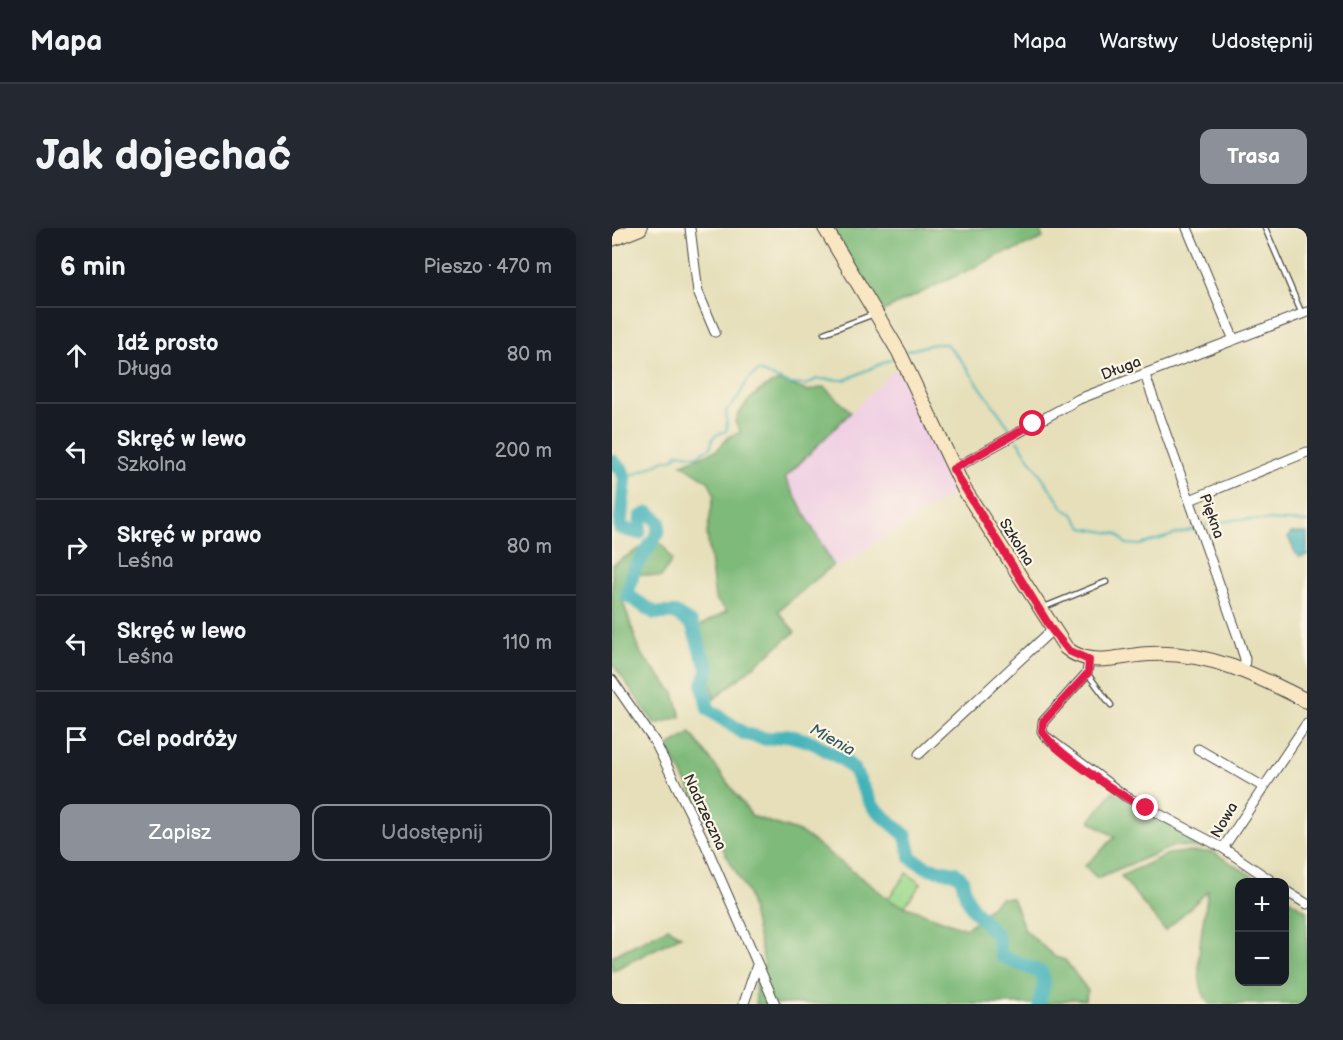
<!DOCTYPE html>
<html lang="pl">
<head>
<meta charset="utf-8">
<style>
  body { margin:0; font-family:"Balsamiq Sans",sans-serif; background:#242831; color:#f1f3f6 }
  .controls { position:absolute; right:18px; bottom:18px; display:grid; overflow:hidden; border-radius:12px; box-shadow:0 3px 15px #0003 }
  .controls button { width:54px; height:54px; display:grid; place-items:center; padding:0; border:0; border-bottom:2px solid #363941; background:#171b24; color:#f1f3f6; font:30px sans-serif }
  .stop { position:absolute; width:18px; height:18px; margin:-14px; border:4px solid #e11d48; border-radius:50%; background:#fff }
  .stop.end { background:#e11d48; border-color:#fff; box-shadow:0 2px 6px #0008 }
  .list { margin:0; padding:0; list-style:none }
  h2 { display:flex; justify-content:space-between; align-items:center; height:78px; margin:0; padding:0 24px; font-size:26px }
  h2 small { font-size:20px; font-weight:400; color:#9ea1a6 }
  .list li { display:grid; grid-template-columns:39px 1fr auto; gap:18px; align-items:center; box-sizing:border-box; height:96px; padding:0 24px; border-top:2px solid #363941 }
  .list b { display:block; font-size:22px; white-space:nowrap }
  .list p { margin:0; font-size:20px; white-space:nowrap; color:#9ea1a6 }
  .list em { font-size:20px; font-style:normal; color:#9ea1a6 }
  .actions { display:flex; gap:12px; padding:18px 24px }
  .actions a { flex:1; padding:14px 0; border:2px solid #8c9099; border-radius:12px; text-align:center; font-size:21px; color:#8c9099 }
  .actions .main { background:#8c9099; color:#fff }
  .icon { flex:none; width:33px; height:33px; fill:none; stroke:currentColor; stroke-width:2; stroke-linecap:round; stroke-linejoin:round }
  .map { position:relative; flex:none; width:695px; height:776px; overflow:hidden; border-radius:12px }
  header { display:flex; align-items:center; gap:36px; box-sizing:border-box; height:84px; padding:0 30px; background:#171b24; border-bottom:2px solid #363941 }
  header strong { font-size:28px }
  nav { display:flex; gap:33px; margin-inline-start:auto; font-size:21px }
  .intro { display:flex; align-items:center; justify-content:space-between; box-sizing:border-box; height:144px; padding:0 36px }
  h1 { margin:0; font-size:42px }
  .button { padding:15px 27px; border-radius:12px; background:#8c9099; color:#fff; font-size:21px; font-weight:700 }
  main { display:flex; gap:36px; padding:0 36px }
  aside { flex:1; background:#171b24; border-radius:12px; box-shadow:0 3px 15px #0003 }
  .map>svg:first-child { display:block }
</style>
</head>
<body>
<header>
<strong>Mapa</strong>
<nav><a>Mapa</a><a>Warstwy</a><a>Udostępnij</a></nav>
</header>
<div class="intro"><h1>Jak dojechać</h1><a class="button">Trasa</a></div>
<main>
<aside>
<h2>6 min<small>Pieszo · 470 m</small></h2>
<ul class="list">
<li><svg class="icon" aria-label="ahead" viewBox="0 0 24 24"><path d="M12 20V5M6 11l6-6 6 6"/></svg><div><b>Idź prosto</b><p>Długa</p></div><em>80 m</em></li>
<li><svg class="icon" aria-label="left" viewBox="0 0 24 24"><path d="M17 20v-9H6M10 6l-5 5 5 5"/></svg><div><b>Skręć w lewo</b><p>Szkolna</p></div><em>200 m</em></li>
<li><svg class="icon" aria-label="right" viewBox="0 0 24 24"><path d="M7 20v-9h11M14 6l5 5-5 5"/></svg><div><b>Skręć w prawo</b><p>Leśna</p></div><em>80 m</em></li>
<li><svg class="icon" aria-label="left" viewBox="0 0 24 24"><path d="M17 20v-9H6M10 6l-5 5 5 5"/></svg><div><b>Skręć w lewo</b><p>Leśna</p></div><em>110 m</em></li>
<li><svg class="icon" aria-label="arrive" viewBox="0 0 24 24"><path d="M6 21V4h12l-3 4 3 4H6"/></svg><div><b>Cel podróży</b></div></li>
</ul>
<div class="actions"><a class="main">Zapisz</a><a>Udostępnij</a></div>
</aside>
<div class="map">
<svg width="695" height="776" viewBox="0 0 695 776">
  <rect width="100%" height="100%" fill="#fcf5e5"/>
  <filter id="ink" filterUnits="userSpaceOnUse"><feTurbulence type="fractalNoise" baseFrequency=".0167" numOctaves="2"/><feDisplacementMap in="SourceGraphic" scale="12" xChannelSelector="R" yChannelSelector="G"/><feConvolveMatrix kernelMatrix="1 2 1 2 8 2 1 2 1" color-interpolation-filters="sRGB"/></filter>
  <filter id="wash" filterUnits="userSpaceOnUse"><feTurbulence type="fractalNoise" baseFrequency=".008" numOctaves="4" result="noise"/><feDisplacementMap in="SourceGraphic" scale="24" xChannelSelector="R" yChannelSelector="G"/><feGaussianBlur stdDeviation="1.35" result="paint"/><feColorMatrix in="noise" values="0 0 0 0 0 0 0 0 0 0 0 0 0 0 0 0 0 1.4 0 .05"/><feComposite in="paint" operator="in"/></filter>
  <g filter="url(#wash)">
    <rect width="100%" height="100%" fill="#e6dfba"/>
    <path fill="#f0d0e4" d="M 285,139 L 344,263 L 281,305 L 278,304 L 233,337 L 221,337 L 173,250 Z"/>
    <path fill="#9eda8e" stroke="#64825c" stroke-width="1.5" d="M 295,645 L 309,656 L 289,683 L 275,672 Z"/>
    <path fill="#7eba79" stroke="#547252" stroke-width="1.5" d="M 220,0 L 427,0 L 431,10 L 399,24 L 398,22 L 269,84 Z
      M 169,153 L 195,163 L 212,159 L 239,184 L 173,250 L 221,337 L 166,383 L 183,404 L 102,471 L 98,449 L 100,442 L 84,400 L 115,383 L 103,371 L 95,305 L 102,266 L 97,254 L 70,236 L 105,222 L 117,209 L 129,204 L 123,194 C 130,176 150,156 169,153 Z
      M 42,312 L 51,317 L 60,332 L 49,349 L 20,345 L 9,368 L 29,426 L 62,465 L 69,489 L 43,496 L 0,435 L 0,337 Z
      M 79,505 L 140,588 L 190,605 L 281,674 L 354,701 L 388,670 L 400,670 L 413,702 L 443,729 L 453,732 L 476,763 L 473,772 L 460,771 L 437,776 L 144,776 L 143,752 L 153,738 L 136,666 L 55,519 Z
      M 501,563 L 590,613 L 592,620 L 562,618 L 485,650 L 473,638 L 503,609 L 478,593 Z
      M 573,624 L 601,624 L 650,654 L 628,654 L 628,754 L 672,754 L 673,669 L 695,683 L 695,776 L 597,776 C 577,750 592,694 596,663 L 553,703 L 509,648 L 556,626 Z
      M 56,700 L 69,708 L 0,743 L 0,728 Z"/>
    <path fill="#42b2b9" stroke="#366e72" stroke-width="1.5" d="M 679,305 L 695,305 L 695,327 L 688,329 L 684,326 L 676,309 Z"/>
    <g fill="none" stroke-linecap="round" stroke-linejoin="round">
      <path stroke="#42b2b9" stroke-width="2" d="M 294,123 L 322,116 L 334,116 L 349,132 L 399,202
        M 405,212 L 452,281 L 461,286 L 471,300 L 506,306 L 514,316 L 528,317 L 585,300
        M 13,251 L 53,232 L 60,232 L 67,225 L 84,228 L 99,219 C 100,204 106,208 115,202 L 114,182 C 133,169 128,153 147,143 L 178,156 L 194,157 L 205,151 L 233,152 L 282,130
        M 594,297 L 627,291 L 695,294"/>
      <path stroke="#42b2b9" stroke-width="14" d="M 0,233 L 10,242 L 13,251 L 8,300 L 27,305 L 29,289 L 37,285 L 47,294 L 46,305 L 22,342 L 15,367 L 43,385 L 63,385 L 80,396 L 90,427 L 97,441 L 91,456 L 96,481 L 133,506 L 155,511 L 175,507 L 200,514 L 233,533 L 242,542 L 260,578 L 294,608 L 299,630 L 316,640 L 343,645 L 350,651 L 354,668 L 361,681 L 385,708 L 389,728 L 430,745 L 432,755 L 427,776"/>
    </g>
  </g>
  <g filter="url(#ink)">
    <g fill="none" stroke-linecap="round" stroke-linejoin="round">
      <defs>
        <path id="lane" d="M 653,0 L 690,86
          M 212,105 L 262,86
          M 430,380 L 494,354
          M 475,445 L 499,477"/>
        <path id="street" d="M 78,0 L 86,64 L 103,104
          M 575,0 L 622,112
          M 533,147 L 625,406 L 633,431 L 632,441
          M 341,241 L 467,171 L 695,84
          M 578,272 L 695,224
          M 477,432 L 475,445 L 431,494 L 430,503 L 433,508 L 513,568 L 611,620
          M 0,452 L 43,514 L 92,613 L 163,776
          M 586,521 L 650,558
          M 307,526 L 440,402
          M 661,654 L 611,620 L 695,495
          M 672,662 L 695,676
          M 132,775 L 145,737"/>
        <path id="secondary" d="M 213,0 L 287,124 L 352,261 L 454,420 C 479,441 508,427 538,426 C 597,423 644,447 695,473
          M 0,11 L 28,0"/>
      </defs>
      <use href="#lane" stroke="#474640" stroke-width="7"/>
      <use href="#street" stroke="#474640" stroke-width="11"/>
      <use href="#secondary" stroke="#474640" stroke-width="16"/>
      <use href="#lane" stroke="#fff" stroke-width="4.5"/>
      <use href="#street" stroke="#fff" stroke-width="9"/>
      <use href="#secondary" stroke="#f9e7c3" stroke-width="14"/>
    </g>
  </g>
  <g fill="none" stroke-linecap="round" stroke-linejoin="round" filter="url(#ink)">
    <path stroke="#e11d48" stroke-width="8" d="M 421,196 L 341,241 L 440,402 L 457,423 L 477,432 L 476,445 L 431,494 L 430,503 C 442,524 511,569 534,580"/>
  </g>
  <g text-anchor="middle" stroke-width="4.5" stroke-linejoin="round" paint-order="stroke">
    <g font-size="15" fill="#2b2b2b" stroke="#fcf5e5">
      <text transform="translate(509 140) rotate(-21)" y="5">Długa</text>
      <text transform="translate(600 288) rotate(70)" y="5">Piękna</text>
      <text transform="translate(405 314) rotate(58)" y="5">Szkolna</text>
      <text transform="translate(93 584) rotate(65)" y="5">Nadrzeczna</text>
      <text transform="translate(612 592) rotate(-60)" y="5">Nowa</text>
    </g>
    <g font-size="16" font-style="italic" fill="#335a5d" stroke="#fcf5e5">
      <text transform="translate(221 511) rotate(29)" y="6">Mienia</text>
    </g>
  </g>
</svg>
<div class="controls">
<button>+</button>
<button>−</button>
</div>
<div class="stop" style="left:421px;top:196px"></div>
<div class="stop end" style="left:534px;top:580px"></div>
</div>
</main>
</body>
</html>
